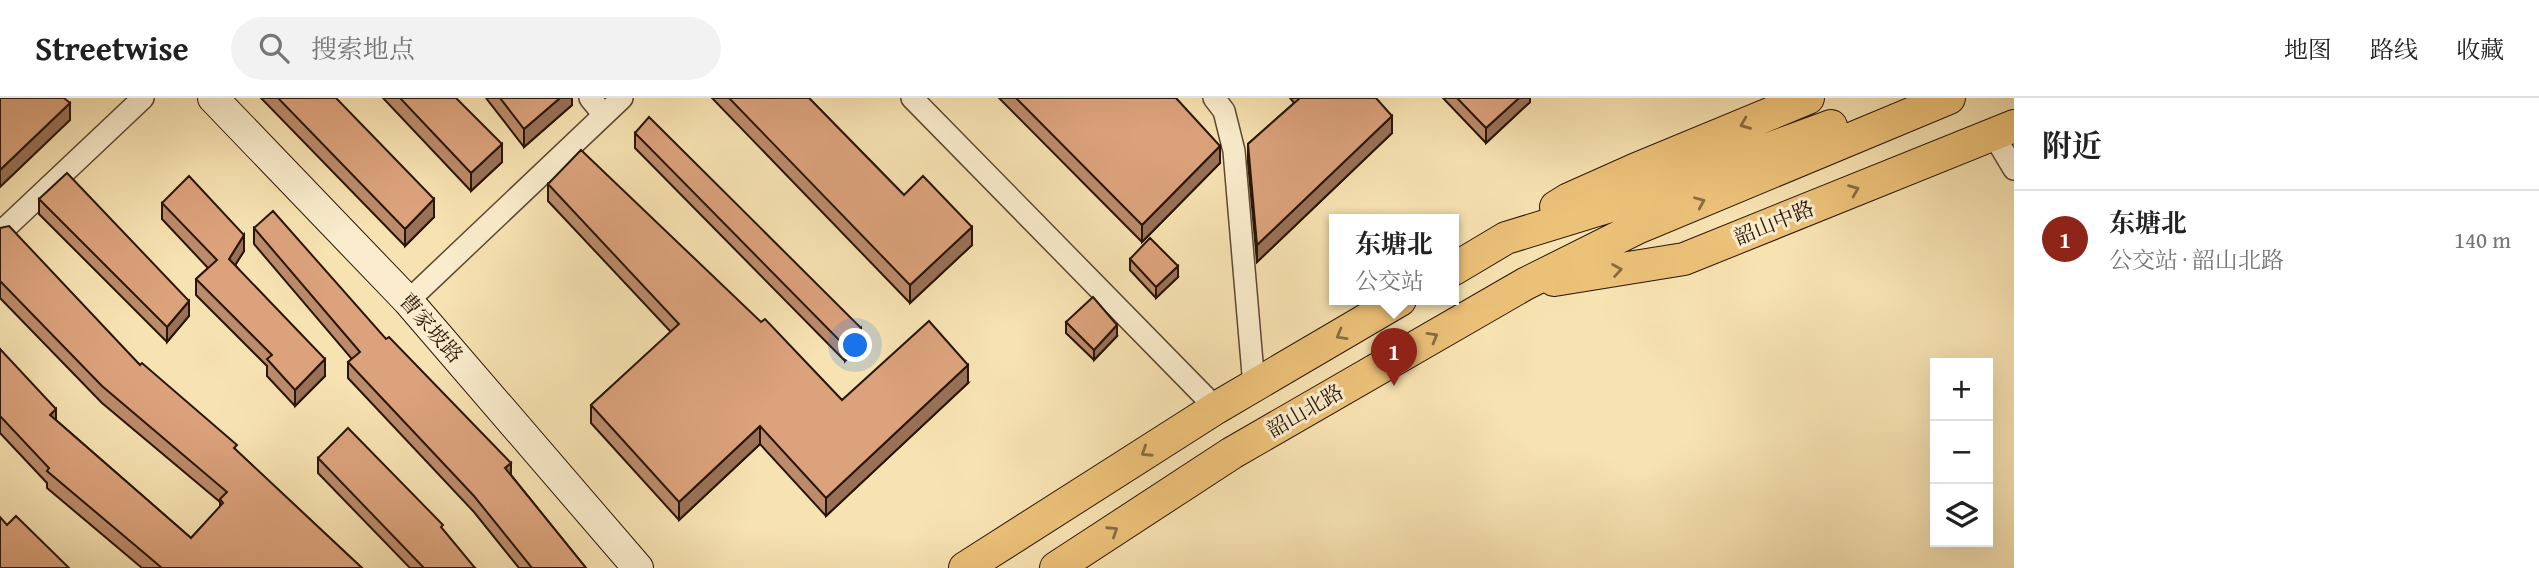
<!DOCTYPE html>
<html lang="zh">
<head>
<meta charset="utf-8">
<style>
  body { margin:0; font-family:"Gentium Book Plus","Noto Serif SC",serif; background:#f2f2f2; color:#222 }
  .controls { position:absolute; right:21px; bottom:21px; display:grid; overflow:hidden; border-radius:0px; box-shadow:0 7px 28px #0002 }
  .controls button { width:63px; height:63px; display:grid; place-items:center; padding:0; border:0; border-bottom:2px solid #e0e0e0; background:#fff; color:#222; font:35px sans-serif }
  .you { position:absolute; left:856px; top:248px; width:24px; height:24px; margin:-18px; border:5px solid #fff; border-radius:50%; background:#1a73e8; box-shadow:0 0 0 10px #1a73e833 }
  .badge { display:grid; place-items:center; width:46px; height:46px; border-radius:50%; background:#8f2418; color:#fff; font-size:23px; font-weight:700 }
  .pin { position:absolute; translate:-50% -58px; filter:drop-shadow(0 2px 4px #0008) }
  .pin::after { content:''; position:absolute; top:37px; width:24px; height:21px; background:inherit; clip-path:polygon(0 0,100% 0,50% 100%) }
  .popup { position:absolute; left:1329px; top:116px; width:130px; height:91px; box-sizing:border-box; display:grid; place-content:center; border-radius:0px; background:#fff; filter:drop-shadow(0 2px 5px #0005); font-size:23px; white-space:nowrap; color:#767676 }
  .popup b { font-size:26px; color:#222 }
  .popup::after { content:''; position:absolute; left:50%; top:100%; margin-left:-14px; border:14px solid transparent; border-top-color:#fff }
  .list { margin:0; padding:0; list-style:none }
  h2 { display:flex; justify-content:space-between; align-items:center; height:91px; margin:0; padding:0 28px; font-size:30px }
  h2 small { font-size:23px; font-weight:400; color:#767676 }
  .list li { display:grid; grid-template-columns:46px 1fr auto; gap:21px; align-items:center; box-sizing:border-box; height:98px; padding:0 28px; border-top:2px solid #e0e0e0 }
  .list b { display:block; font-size:26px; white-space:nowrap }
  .list p { margin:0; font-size:23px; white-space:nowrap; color:#767676 }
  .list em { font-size:23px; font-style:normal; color:#767676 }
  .icon { flex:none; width:38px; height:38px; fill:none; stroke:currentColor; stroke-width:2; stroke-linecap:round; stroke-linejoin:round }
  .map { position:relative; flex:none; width:2014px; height:470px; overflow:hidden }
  header { display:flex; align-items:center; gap:42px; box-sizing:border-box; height:98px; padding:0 35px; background:#fff; border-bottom:2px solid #e0e0e0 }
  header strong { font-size:33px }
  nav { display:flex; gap:38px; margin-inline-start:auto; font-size:24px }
  .search { width:490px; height:63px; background:#f2f2f2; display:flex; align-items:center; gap:18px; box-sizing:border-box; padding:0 24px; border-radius:38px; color:#767676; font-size:26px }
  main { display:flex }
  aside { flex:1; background:#fff }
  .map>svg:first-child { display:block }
</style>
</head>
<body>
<header>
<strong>Streetwise</strong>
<div class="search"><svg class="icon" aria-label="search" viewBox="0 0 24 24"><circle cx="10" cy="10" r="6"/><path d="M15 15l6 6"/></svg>搜索地点</div>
<nav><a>地图</a><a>路线</a><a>收藏</a></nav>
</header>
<main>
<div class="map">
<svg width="2014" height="470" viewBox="0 0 2014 470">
  <rect width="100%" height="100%" fill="#f7e2b1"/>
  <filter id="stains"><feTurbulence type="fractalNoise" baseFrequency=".00286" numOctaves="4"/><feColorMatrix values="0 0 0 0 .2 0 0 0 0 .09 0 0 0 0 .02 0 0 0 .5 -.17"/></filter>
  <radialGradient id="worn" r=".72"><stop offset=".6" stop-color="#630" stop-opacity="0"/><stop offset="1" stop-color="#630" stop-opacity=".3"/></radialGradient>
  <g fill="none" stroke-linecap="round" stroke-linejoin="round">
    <defs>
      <path id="street" d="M 590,0 L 604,17
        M 912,0 L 1216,310
        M 1214,0 L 1224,13 L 1234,53 L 1254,288
        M 1993,36 L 2014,71
        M 0,135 L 143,0
        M 408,203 L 622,0"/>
      <path id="secondary" d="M 213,0 L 408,203 L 638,470"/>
      <path id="primary" d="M 1556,109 L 1569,101 L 1634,72 L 1808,0
        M 1454,171 L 1506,140 L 1630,102 L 1831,28
        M 1554,182 L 1684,161 L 2014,28
        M 965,470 L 1216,310 L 1400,202
        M 1056,470 L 1232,355 L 1525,186 L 1637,130 L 1949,0"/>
    </defs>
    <use href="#street" stroke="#5c4832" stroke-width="24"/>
    <use href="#secondary" stroke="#291507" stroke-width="32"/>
    <use href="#primary" stroke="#291507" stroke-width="34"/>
    <use href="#street" stroke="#faeccc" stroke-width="21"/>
    <use href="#secondary" stroke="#faeccc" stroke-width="30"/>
    <use href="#primary" stroke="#ecc178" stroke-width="32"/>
  </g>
  <path fill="#bc8b6a" stroke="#291507" stroke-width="2" d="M 261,0 L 336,0 L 434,119 L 405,148 Z
    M 383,0 L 456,0 L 502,64 L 471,93 Z
    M 486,0 L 572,0 L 572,7 L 524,49 Z
    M 712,0 L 809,0 L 904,97 L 972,147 L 910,205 Z
    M 999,0 L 1176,0 L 1220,65 L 1142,144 Z
    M 1290,0 L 1376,0 L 1392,35 L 1257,164 L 1248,64 L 1248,46 L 1294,5 Z
    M 1443,0 L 1530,0 L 1530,4 L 1486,45 Z
    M 635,35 L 861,245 L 845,263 L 635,50 Z
    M 548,86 L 842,302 L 968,285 L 826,418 L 760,346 L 679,422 L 591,325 L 591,307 L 671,234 L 548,103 Z
    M 39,101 L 189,218 L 167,244 L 39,116 Z
    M 162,105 L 244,153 L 235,167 L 325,278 L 295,308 L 267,278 L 267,268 L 196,197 L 196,181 L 208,170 L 162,121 Z
    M 0,130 L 140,267 L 237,353 L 362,470 L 142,470 L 47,390 L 47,385 L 0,335 L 0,251 L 56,322 L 191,440 L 220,409 L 220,404 L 102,305 L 0,200 Z
    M 254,130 L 386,241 L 511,377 L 586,470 L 519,470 L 474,414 L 348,280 L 348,264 L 352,261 L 254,146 Z
    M 1130,161 L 1178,179 L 1156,200 L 1130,172 Z
    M 1066,224 L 1117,238 L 1094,262 L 1066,235 Z
    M 318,360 L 475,470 L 410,470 L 318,375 Z"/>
  <path fill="#997156" stroke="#291507" stroke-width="2" d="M 560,0 L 572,0 L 572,7 L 524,49 L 524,31 Z
    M 1519,0 L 1530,0 L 1530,4 L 1486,45 L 1486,30 Z
    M 70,5 L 70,22 L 0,89 L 0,72 Z
    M 1392,18 L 1392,35 L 1257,164 L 1257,147 Z
    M 502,46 L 502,64 L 471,93 L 471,75 Z
    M 1220,48 L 1220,65 L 1142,144 L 1142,127 Z
    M 434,101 L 434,119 L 405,148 L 405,131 Z
    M 972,129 L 972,147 L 910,205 L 910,187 Z
    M 244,137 L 244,153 L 229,177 L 229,161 Z
    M 1178,168 L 1178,179 L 1156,200 L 1156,189 Z
    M 189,203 L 189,218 L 167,244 L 167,229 Z
    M 1117,227 L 1117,238 L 1094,262 L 1094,252 Z
    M 861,230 L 861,245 L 845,263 L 845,248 Z
    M 325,261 L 325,278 L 295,308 L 295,292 Z
    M 968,267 L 968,285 L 826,418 L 826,400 Z
    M 56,311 L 56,328 L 50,317 Z
    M 760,328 L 760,346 L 679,422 L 679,404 Z
    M 511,365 L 511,381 L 505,370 Z"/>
  <path fill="#dba27b" stroke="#291507" stroke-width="2" d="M 0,0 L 64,0 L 70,5 L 0,72 Z
    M 278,0 L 336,0 L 434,101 L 405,131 Z
    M 400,0 L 456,0 L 502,46 L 471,75 Z
    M 500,0 L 560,0 L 524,31 Z
    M 729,0 L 809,0 L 904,97 L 923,78 L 972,129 L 910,187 Z
    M 1016,0 L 1176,0 L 1220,48 L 1142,127 Z
    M 1300,0 L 1376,0 L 1392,18 L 1257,147 L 1248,46 Z
    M 1457,0 L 1519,0 L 1486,30 Z
    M 649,19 L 861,230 L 845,248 L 635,35 Z
    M 581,52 L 761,224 L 765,221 L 842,302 L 929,223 L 968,267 L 826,400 L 760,328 L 679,404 L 591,307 L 679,226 L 548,86 Z
    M 67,75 L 189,203 L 167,229 L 39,101 Z
    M 189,78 L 244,137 L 229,161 L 325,261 L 295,292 L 267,261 L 272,257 L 196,181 L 217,162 L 162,105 Z
    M 273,113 L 386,241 L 389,239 L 511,365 L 505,370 L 586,470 L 532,470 L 474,398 L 348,264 L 360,254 L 254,130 Z
    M 9,128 L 140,267 L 142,265 L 237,347 L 234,350 L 362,470 L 162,470 L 47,373 L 49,370 L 0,318 L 0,251 L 56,311 L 50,317 L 191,440 L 223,405 L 220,401 L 227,394 L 102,288 L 0,183 L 0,130 Z
    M 1150,140 L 1178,168 L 1156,189 L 1130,161 Z
    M 1093,199 L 1117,227 L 1094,252 L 1066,224 Z
    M 348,330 L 443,427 L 441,429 L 475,470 L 424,470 L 318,360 Z
    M 16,418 L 69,470 L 0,470 L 0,419 L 7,427 Z"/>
  <defs><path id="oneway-chevron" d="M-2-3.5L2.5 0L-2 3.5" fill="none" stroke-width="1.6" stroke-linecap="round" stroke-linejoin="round" transform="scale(1.75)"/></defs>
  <g stroke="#8a6b40">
    <use href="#oneway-chevron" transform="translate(1745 26) rotate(158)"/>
    <use href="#oneway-chevron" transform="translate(1854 92) rotate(-22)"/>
    <use href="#oneway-chevron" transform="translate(1700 104) rotate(-23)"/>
    <use href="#oneway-chevron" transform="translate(1617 172) rotate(-9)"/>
    <use href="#oneway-chevron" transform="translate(1341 237) rotate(150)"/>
    <use href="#oneway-chevron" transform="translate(1433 239) rotate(-30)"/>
    <use href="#oneway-chevron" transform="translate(1146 354) rotate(147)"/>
    <use href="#oneway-chevron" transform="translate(1113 433) rotate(-33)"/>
  </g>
  <g text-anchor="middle" stroke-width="6" stroke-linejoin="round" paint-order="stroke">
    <g font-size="21" fill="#291507" stroke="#faeccc">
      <text transform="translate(1774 125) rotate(-22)" y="7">韶山中路</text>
      <text transform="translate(431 230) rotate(49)" y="7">曹家坡路</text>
      <text transform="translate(1305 313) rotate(-30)" y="7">韶山北路</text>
    </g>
  </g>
  <rect width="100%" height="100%" filter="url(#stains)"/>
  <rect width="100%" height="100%" fill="url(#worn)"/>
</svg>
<div class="controls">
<button>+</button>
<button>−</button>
<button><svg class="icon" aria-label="layers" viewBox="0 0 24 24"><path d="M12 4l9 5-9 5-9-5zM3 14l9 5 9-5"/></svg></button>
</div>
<div class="you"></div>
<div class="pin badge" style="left:1394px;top:288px">1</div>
<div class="popup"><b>东塘北</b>公交站</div>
</div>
<aside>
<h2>附近<small></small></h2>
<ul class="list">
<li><span class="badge">1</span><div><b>东塘北</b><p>公交站 · 韶山北路</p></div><em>140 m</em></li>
</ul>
</aside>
</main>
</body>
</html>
